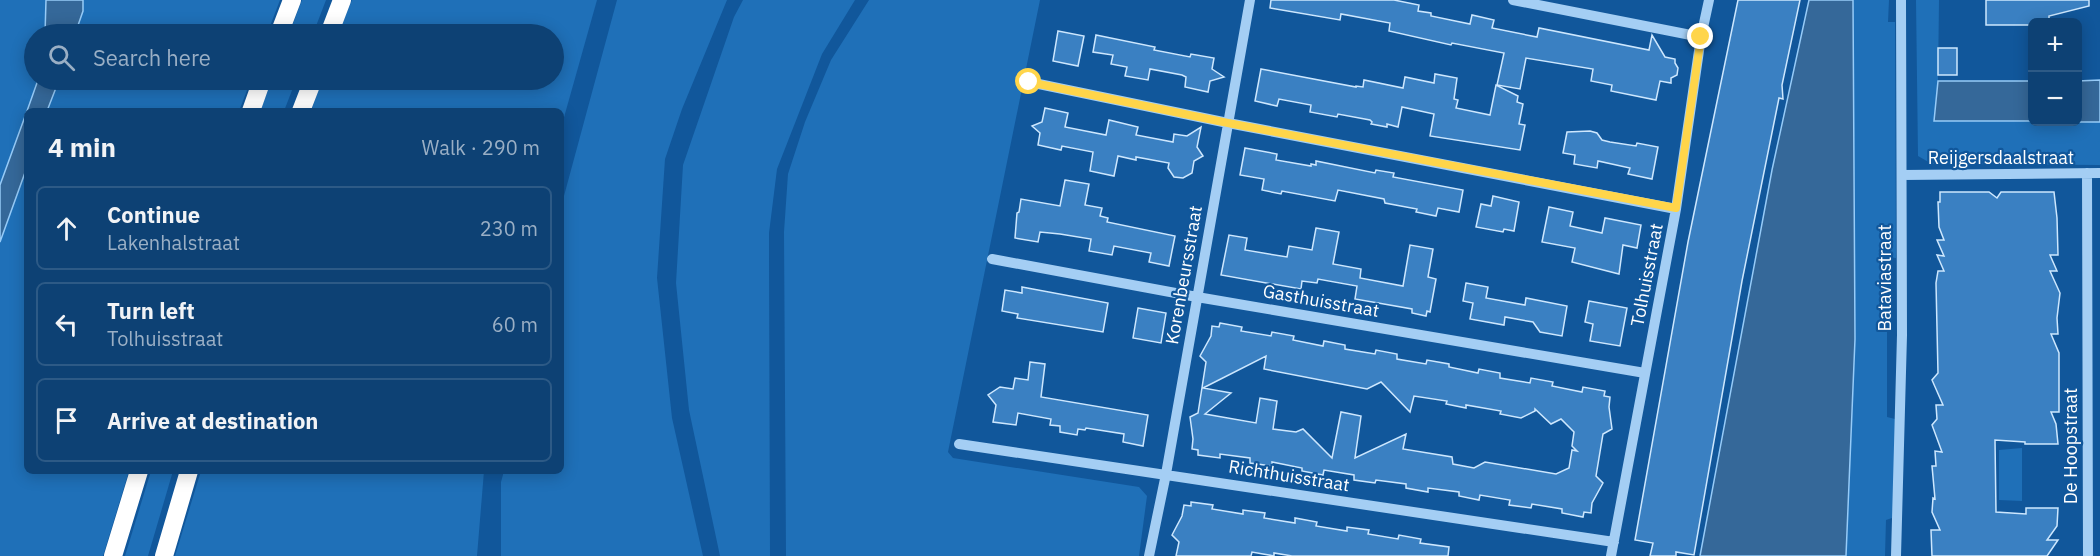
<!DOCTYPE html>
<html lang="en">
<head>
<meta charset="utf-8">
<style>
  body { margin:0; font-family:"IBM Plex Sans",sans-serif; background:#164879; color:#f1f3f6 }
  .controls { position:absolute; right:18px; top:18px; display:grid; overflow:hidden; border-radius:9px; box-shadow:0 3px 15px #0003 }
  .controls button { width:54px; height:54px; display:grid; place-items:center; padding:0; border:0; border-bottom:2px solid #2d5a86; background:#0d4174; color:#f1f3f6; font:30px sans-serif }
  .stop { position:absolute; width:18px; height:18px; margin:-14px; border:4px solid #ffd54a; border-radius:50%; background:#fff }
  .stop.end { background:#ffd54a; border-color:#fff; box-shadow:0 2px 6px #0008 }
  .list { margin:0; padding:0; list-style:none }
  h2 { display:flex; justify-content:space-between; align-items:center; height:78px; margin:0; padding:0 24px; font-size:26px }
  h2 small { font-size:20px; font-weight:400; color:#9aafc5 }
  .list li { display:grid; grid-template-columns:39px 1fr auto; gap:18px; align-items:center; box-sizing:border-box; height:84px; margin:0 12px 12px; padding:0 12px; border:2px solid #2d5a86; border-radius:9px }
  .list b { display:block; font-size:22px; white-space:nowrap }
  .list p { margin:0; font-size:20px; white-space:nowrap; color:#9aafc5 }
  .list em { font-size:20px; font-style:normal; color:#9aafc5 }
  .icon { flex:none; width:33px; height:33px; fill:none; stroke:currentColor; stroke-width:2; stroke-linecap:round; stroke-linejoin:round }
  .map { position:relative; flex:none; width:2100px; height:556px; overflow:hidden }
  .search { position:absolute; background:#0d4174; box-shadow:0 3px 15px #0003; left:24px; top:24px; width:540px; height:66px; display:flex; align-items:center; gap:15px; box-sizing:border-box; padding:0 21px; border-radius:33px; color:#9aafc5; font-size:22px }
  .panel { position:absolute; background:#0d4174; box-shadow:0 3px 15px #0003; left:24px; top:108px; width:540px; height:366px; border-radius:9px }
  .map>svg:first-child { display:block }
</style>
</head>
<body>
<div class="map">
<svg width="2100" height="556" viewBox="0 0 2100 556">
  <rect width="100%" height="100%" fill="#11579b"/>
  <path fill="#1f70b8" d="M 0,0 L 280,0 L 267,34 L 34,34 L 34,80 L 251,80 L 239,111 L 27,111 L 27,471 L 129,471 L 103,556 L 0,556 Z
    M 302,0 L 326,0 L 313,34 L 289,34 Z
    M 352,0 L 597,0 L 561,128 L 561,111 L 311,111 L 322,80 L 554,80 L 554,34 L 338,34 Z
    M 617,0 L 727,0 L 682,109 L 665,159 L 657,278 L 672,418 L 703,556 L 501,556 L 501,482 L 504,471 L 561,471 L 561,207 Z
    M 743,0 L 855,0 L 822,54 L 777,169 L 769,233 L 769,257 L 770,556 L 720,556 L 689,410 L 676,283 L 683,165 L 734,17 Z
    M 869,0 L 1040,0 L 948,452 L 953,458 L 1139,487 L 1147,496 L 1139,556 L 786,556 L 784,232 L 788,174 L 805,122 L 831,60 Z
    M 1853,0 L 1889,0 L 1888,22 L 1895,22 L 1896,258 L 1887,257 L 1887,417 L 1895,419 L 1895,517 L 1886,520 L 1885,556 L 1846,556 L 1855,339 Z
    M 1916,0 L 1939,0 L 1938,81 L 1935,121 L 2100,122 L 2100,165 L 1932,164 L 1918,156 Z
    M 272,80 L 296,80 L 284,111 L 260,111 Z
    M 2022,448 L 2022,501 L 1999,500 L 1999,450 Z
    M 151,471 L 173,471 L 148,556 L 125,556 Z
    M 201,471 L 484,471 L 477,556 L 175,556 Z"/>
  <path fill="#356899" stroke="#96cbf8" stroke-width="1.5" d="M 46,0 L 83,0 L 83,11 L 75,34 L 45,34 Z
    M 1809,0 L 1853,0 L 1855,339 L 1846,556 L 1700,556 L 1772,170 Z
    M 38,80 L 59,80 L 47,111 L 27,111 Z
    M 2100,80 L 2100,122 L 2037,122 L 2078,122 L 2078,81 Z
    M 1938,81 L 2032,81 L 2032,121 L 1934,121 Z
    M 27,111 L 27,167 L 0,242 L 0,185 Z"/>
  <path fill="#3a80c2" stroke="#cde7fe" stroke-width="1.5" fill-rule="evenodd" d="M 1271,0 L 1394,0 L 1419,5 L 1418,11 L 1431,13 L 1431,16 L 1470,24 L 1472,15 L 1494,20 L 1492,28 L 1537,37 L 1539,28 L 1649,50 L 1652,35 L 1665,57 L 1675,59 L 1675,63 L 1678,68 L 1677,75 L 1671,78 L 1671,83 L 1660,81 L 1656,100 L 1611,91 L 1612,85 L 1591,81 L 1593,69 L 1526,58 L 1520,89 L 1497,85 L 1504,53 L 1452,43 L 1451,45 L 1389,31 L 1390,23 L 1341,14 L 1340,20 L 1270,8 Z
    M 1738,0 L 1800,0 L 1782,85 L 1783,99 L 1779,98 L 1742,281 L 1694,555 L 1676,552 L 1676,556 L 1650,556 L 1653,543 L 1635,540 L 1688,242 Z
    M 1986,0 L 2089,0 L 2089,6 L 2049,16 L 2049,22 L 2032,22 L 2032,25 L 1986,25 Z
    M 1058,31 L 1084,36 L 1078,66 L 1053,61 Z
    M 1096,35 L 1155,47 L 1154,50 L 1190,57 L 1191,54 L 1214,58 L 1212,69 L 1224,77 L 1210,81 L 1208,92 L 1185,87 L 1186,77 L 1182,75 L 1150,69 L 1148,80 L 1125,76 L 1127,67 L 1111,64 L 1113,55 L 1093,52 Z
    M 1938,48 L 1957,48 L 1957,75 L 1938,75 Z
    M 1261,69 L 1356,87 L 1356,86 L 1363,87 L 1364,80 L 1403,88 L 1405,77 L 1434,83 L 1435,74 L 1457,78 L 1454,99 L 1458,100 L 1456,108 L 1490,115 L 1496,85 L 1518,96 L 1517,102 L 1523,104 L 1519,124 L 1525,125 L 1520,150 L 1430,136 L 1434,114 L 1402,107 L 1398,127 L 1387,124 L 1387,127 L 1371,124 L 1372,122 L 1370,120 L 1338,114 L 1337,117 L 1310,112 L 1311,105 L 1279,99 L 1277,106 L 1255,101 Z
    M 1045,108 L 1068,113 L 1065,127 L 1106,135 L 1109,120 L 1138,127 L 1136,135 L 1173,142 L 1174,134 L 1187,136 L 1201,127 L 1197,147 L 1203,156 L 1194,161 L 1192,173 L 1183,178 L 1174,177 L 1168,168 L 1169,163 L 1136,157 L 1136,160 L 1118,156 L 1114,176 L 1090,171 L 1093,152 L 1062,146 L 1061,150 L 1038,145 L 1040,133 L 1032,126 L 1042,122 Z
    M 1590,131 L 1597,133 L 1602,140 L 1610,142 L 1636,146 L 1637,143 L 1658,147 L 1652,179 L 1628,174 L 1630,168 L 1598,161 L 1597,168 L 1574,164 L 1575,155 L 1563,153 L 1567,132 Z
    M 1245,148 L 1277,154 L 1276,160 L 1311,166 L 1311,164 L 1316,165 L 1316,161 L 1375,173 L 1376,170 L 1394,173 L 1393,177 L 1463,190 L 1459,212 L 1438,208 L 1436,216 L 1416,212 L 1417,209 L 1385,203 L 1384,199 L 1338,190 L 1335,201 L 1282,191 L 1281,194 L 1262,190 L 1264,179 L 1240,175 Z
    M 1065,180 L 1089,184 L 1085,205 L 1102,208 L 1100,216 L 1108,218 L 1107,222 L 1175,236 L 1169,266 L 1149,262 L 1151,253 L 1114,246 L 1112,255 L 1089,251 L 1091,239 L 1060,234 L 1040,232 L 1038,242 L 1015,238 L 1017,213 L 1019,212 L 1021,199 L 1060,206 Z
    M 1940,192 L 1989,192 L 1997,198 L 2001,192 L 2054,192 L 2057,218 L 2058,255 L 2050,255 L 2057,271 L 2050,271 L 2060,293 L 2057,318 L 2058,334 L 2051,334 L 2059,353 L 2059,412 L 2051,412 L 2056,424 L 2058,444 L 2025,444 L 2025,442 L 1995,440 L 1996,512 L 2026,514 L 2026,508 L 2058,508 L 2057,526 L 2047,540 L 2058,540 L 2047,556 L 1932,556 L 1931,530 L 1940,530 L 1932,512 L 1933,498 L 1935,499 L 1932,466 L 1936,466 L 1935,451 L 1942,452 L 1932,425 L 1937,419 L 1936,405 L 1943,405 L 1932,380 L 1938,373 L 1936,283 L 1938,271 L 1944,271 L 1937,255 L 1944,256 L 1937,240 L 1944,240 L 1939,227 L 1938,202 L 1940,202 Z
    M 1493,196 L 1519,202 L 1514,231 L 1504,229 L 1503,232 L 1476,227 L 1481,204 L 1491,206 Z
    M 1549,207 L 1573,212 L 1570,226 L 1602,233 L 1605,218 L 1641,225 L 1637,248 L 1623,245 L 1619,274 L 1572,262 L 1575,248 L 1542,242 Z
    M 1316,228 L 1339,232 L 1333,264 L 1361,269 L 1360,278 L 1403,286 L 1410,245 L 1433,249 L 1428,277 L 1436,279 L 1430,312 L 1427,311 L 1426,316 L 1412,313 L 1412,309 L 1355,299 L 1357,286 L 1318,279 L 1317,283 L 1302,281 L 1301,289 L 1221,275 L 1229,235 L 1247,238 L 1245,250 L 1287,257 L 1289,246 L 1312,250 Z
    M 1466,283 L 1488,287 L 1486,298 L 1525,305 L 1526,298 L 1567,306 L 1562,336 L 1540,332 L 1533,322 L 1505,317 L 1504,325 L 1470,319 L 1473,303 L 1463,301 Z
    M 1022,287 L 1108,303 L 1103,332 L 1017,318 L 1018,314 L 1002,311 L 1005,290 L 1022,293 Z
    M 1589,301 L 1627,308 L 1620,346 L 1590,341 L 1593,324 L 1585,322 Z
    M 1138,308 L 1166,313 L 1161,343 L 1133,338 Z
    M 1220,323 L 1242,327 L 1241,331 L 1271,336 L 1272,332 L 1294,336 L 1293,340 L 1323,346 L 1324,341 L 1345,345 L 1345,349 L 1375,354 L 1376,350 L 1397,354 L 1397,359 L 1426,364 L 1427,360 L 1449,364 L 1449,367 L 1478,373 L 1479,369 L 1500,373 L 1500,378 L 1530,383 L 1531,378 L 1553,382 L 1552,386 L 1582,392 L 1583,387 L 1605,391 L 1604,396 L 1610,397 L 1609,407 L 1612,429 L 1603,434 L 1596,476 L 1603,483 L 1592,503 L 1591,513 L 1584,512 L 1583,517 L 1562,513 L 1562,509 L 1532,504 L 1531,508 L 1509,505 L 1510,500 L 1480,495 L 1479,500 L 1459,496 L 1459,492 L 1428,488 L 1428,492 L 1406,488 L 1406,484 L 1376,480 L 1375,483 L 1354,480 L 1354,475 L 1324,470 L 1323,475 L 1302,471 L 1302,468 L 1272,462 L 1272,466 L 1250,463 L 1250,458 L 1220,454 L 1220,458 L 1198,455 L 1198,450 L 1192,449 L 1193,439 L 1190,417 L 1198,413 L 1206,362 L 1200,356 L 1211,336 L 1212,326 L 1219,327 ZM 1266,356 L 1264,369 L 1367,389 L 1381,382 L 1410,412 L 1414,396 L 1447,401 L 1446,404 L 1466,408 L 1466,405 L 1501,411 L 1500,414 L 1521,418 L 1535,411 L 1535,409 L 1551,424 L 1561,419 L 1574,432 L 1572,446 L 1577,451 L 1572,450 L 1569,468 L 1556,474 L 1485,462 L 1474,468 L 1453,464 L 1452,457 L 1403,449 L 1406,434 L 1355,458 L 1361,416 L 1341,412 L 1332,458 L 1303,429 L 1296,432 L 1273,429 L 1277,401 L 1260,398 L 1256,423 L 1205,414 L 1231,393 L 1203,388 Z
    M 1030,362 L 1045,364 L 1041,397 L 1148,415 L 1143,446 L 1123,442 L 1124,434 L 1086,428 L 1085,430 L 1078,429 L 1077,435 L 1060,432 L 1060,426 L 1050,425 L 1051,419 L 1018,413 L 1016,425 L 993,422 L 996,405 L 988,395 L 1000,387 L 1013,389 L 1015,378 L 1028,380 Z
    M 1191,502 L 1213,505 L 1212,509 L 1243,514 L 1243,510 L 1265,513 L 1264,518 L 1295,523 L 1295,518 L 1317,522 L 1316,526 L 1347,531 L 1347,527 L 1369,530 L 1368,534 L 1398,539 L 1399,535 L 1421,539 L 1420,543 L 1449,547 L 1448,556 L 1292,556 L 1274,553 L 1274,556 L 1252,552 L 1251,556 L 1176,556 L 1179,542 L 1172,535 L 1182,516 L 1184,505 L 1191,506 Z"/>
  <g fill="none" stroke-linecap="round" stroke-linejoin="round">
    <path stroke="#a4cef4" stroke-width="10" d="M 1513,0 L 1701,37
      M 1029,82 L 1228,123 L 1676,209
      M 2087,173 L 2088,556
      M 1902,175 L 2100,173
      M 992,259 L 1197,297 L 1645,373
      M 959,444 L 1614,542
      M 1149,556 L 1166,474 L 1250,0
      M 1611,556 L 1676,209 L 1701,37 L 1709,0
      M 1896,556 L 1902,335 L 1901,0"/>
    <path stroke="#fff" stroke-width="18" d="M 279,34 L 292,0
      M 329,34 L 342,0
      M 251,111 L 262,80
      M 301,111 L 313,80
      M 113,556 L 139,471
      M 164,556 L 189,471"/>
  </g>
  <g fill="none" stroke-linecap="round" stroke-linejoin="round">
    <path stroke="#ffd54a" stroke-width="8" d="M 1029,82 L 1228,123 L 1676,208 L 1701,37"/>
  </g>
  <g text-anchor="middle" stroke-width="4.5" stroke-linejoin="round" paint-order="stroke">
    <g font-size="18" fill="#fff" stroke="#11579b">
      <text x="2001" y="164">Reijgersdaalstraat</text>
      <text transform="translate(1184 275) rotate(-80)" y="6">Korenbeursstraat</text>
      <text transform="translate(1647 275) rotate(-79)" y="6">Tolhuisstraat</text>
      <text transform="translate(1885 278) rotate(-90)" y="6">Bataviastraat</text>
      <text transform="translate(1321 301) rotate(10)" y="6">Gasthuisstraat</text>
      <text transform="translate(2071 446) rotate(-90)" y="6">De Hoopstraat</text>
      <text transform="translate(1289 476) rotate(9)" y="6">Richthuisstraat</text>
    </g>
  </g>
</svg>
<div class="controls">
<button>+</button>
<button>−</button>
</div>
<div class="stop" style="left:1029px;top:82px"></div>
<div class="stop end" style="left:1701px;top:37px"></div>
<div class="search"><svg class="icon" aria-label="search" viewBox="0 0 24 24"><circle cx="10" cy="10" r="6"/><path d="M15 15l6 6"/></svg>Search here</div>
<section class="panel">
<h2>4 min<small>Walk · 290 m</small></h2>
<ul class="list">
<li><svg class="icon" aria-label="ahead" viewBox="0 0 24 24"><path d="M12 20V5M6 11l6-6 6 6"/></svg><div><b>Continue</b><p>Lakenhalstraat</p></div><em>230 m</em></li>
<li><svg class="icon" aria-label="left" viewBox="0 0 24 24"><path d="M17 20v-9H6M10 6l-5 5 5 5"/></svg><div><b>Turn left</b><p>Tolhuisstraat</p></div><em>60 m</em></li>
<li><svg class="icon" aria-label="arrive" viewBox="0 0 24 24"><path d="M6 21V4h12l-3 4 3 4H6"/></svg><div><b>Arrive at destination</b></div></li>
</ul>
</section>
</div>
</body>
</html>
